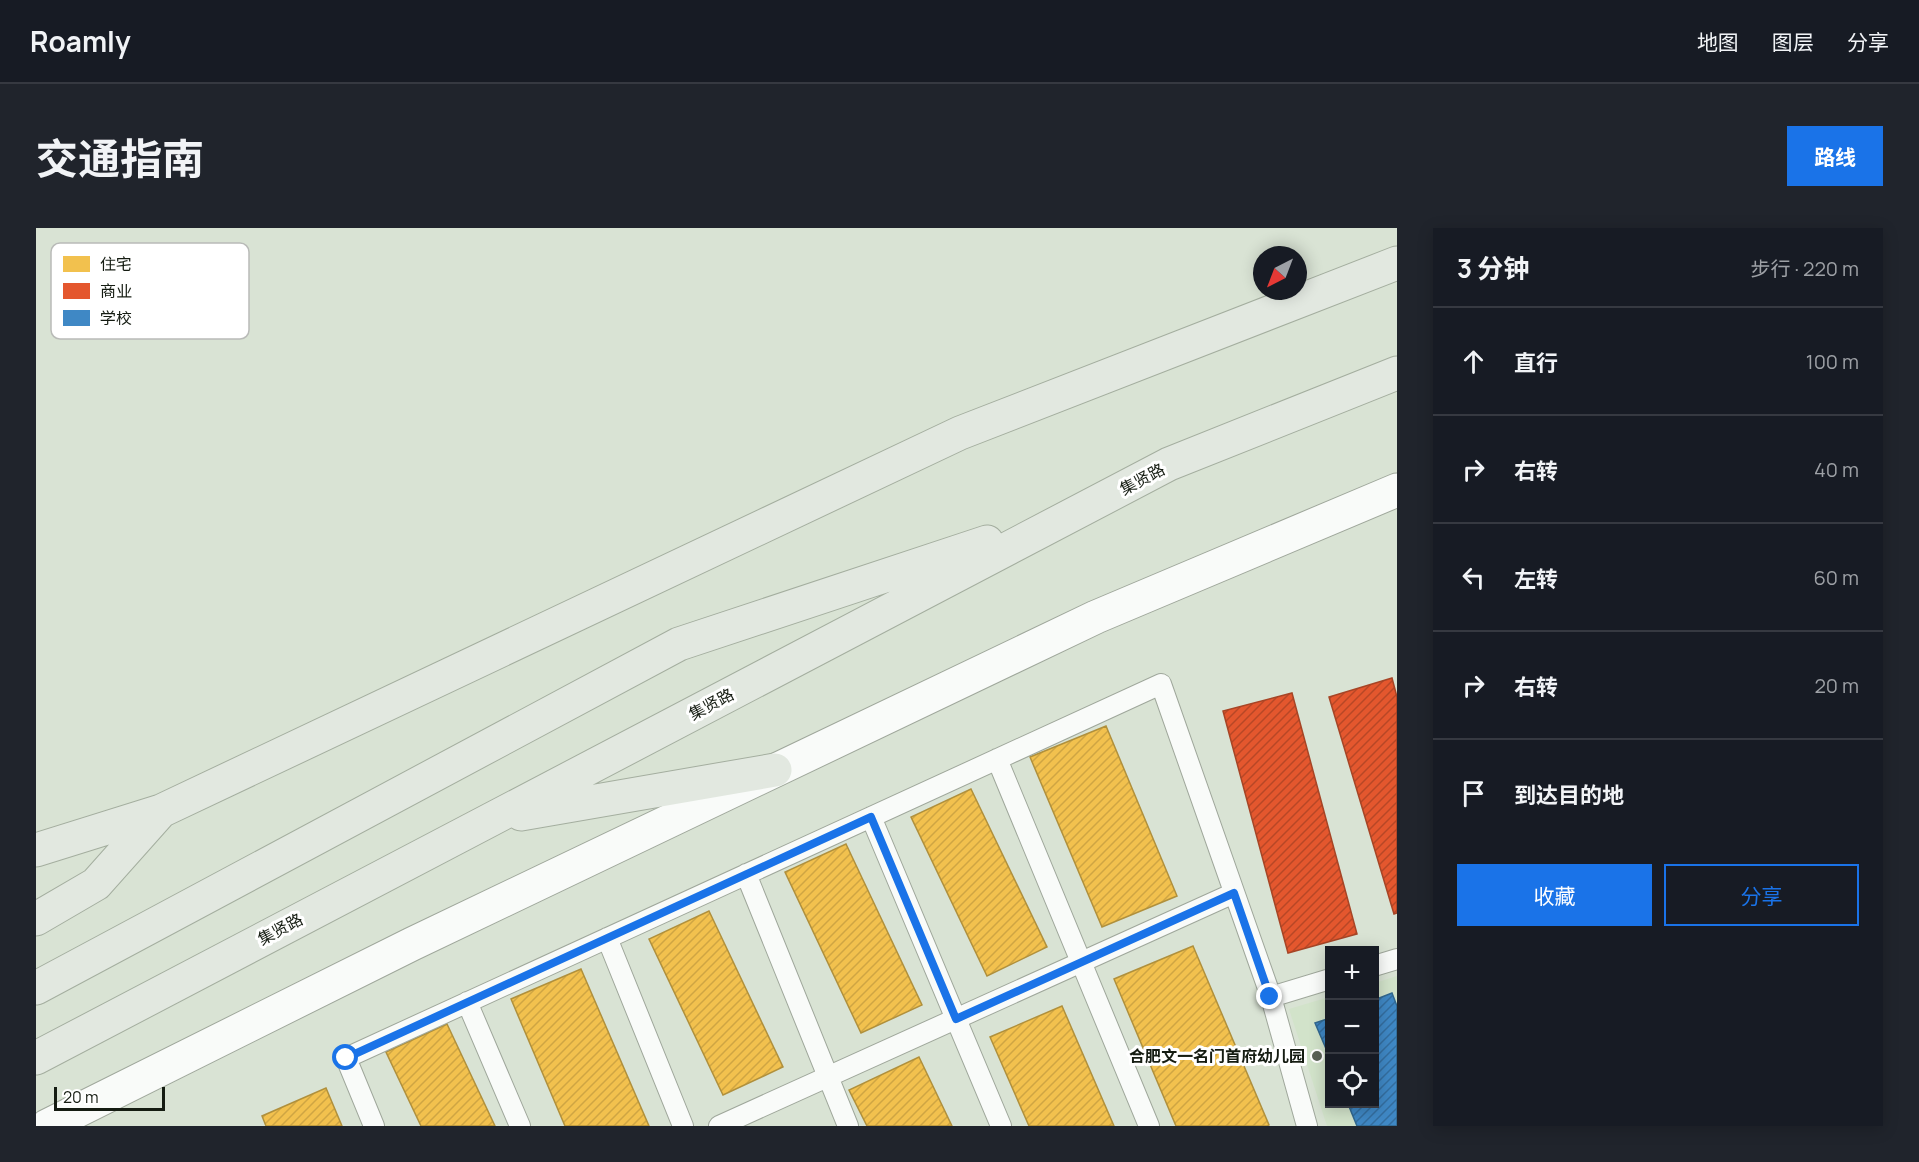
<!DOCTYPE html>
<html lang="zh">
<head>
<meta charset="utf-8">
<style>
  body { margin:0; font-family:Manrope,"Noto Sans SC",sans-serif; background:#20242c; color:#f1f3f6 }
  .controls { position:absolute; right:18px; bottom:18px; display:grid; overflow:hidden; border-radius:0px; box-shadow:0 3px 15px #0003 }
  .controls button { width:54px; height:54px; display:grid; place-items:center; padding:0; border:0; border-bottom:2px solid #363941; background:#171b24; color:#f1f3f6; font:30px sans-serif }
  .compass { position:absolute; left:1217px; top:18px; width:54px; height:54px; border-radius:50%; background:#171b24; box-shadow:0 3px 15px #0003; rotate:222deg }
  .scale { position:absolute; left:18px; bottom:15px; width:111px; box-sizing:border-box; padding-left:6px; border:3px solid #151c12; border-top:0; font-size:16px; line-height:21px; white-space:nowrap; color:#151c12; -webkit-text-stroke:4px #fff; paint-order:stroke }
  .stop { position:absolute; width:18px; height:18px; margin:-14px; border:4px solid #1a73e8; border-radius:50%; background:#fff }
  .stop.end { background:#1a73e8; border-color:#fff; box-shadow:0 2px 6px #0008 }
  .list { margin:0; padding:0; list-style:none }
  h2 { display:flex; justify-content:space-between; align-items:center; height:78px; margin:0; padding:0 24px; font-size:26px }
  h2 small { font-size:20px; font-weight:400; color:#9ea1a6 }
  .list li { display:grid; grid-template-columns:39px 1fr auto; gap:18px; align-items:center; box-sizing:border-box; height:108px; padding:0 24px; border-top:2px solid #363941 }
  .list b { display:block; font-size:22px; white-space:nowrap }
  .list em { font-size:20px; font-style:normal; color:#9ea1a6 }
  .actions { display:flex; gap:12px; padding:18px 24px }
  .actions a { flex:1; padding:14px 0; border:2px solid #1a73e8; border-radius:0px; text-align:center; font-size:21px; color:#1a73e8 }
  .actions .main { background:#1a73e8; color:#fff }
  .icon { flex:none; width:33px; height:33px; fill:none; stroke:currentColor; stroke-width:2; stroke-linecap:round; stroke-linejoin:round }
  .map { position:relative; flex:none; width:1361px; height:898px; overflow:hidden; border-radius:0px }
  header { display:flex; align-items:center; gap:36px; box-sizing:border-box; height:84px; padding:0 30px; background:#171b24; border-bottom:2px solid #363941 }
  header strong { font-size:28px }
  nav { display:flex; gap:33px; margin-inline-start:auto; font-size:21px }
  .intro { display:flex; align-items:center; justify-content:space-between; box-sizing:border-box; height:144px; padding:0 36px }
  h1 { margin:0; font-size:42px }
  .button { padding:15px 27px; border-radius:0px; background:#1a73e8; color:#fff; font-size:21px; font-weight:700 }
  main { display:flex; gap:36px; padding:0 36px }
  aside { flex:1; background:#171b24; border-radius:0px; box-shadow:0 3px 15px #0003 }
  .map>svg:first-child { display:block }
</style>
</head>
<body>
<header>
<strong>Roamly</strong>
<nav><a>地图</a><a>图层</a><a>分享</a></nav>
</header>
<div class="intro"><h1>交通指南</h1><a class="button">路线</a></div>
<main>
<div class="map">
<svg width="1361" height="898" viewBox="0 0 1361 898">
  <defs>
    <pattern id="homes-hatch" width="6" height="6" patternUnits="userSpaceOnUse" patternTransform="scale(1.5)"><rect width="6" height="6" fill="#f2c14e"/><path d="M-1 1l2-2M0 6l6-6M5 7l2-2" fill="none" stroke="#cfa543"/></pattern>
    <pattern id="shops-hatch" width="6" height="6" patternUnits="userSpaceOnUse" patternTransform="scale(1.5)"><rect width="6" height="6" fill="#e4572e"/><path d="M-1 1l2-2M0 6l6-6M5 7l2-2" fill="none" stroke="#b84726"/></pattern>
    <pattern id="schools-hatch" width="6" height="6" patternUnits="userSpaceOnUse" patternTransform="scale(1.5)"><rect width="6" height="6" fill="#3f88c5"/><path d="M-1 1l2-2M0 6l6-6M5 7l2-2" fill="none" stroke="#346e9f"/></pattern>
  </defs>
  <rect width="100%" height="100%" fill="#d9e3d4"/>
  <path fill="#d2e3ca" d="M 1361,748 L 1361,898 L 1291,898 L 1253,781 L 1293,769 L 1294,876 L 1338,876 L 1339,755 Z"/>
  <path fill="url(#homes-hatch)" stroke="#b0903c" stroke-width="1.5" d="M 1070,498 L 1141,668 L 1066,699 L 994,529 Z
    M 935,561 L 1011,719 L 951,748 L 875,589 Z
    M 810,616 L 886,777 L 825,805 L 749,644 Z
    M 673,683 L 747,839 L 687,867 L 613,711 Z
    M 1157,718 L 1233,897 L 1231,898 L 1140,898 L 1078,751 Z
    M 545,741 L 613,898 L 529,898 L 475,771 Z
    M 1026,778 L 1078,898 L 993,898 L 954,809 Z
    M 411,796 L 459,898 L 385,898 L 350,824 Z
    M 883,829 L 916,898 L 831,898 L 813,862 Z
    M 290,860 L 306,898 L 230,898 L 226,888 Z"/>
  <path fill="url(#shops-hatch)" stroke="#a64526" stroke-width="1.5" d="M 1356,450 L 1361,469 L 1361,685 L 1358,686 L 1293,469 Z
    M 1256,465 L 1321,706 L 1252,725 L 1187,483 Z"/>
  <path fill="url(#schools-hatch)" stroke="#32688f" stroke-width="1.5" d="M 1356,765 L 1361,778 L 1361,898 L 1321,898 L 1312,876 L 1338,876 L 1338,772 Z
    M 1294,790 L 1294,830 L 1279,795 Z"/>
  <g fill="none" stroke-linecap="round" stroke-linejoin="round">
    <defs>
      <path id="service" d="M 961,531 L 1113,898
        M 835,589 L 965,898
        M 710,646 L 812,898
        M 571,710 L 647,898
        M 1338,738 L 1361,731
        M 1235,769 L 1294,751
        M 431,774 L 484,898
        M 338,898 L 310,830 L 1125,456 L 1235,769 L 1271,898
        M 683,898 L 1198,665"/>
      <path id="tertiary" d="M 11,898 L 376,716 L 1060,389 L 1361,262"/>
      <path id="trunk" d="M 485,586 L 739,542
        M 0,622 L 125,583 L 924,205 L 1361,35
        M 0,691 L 60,656 L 125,583
        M 0,760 L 643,416 L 951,314
        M 0,830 L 1133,236 L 1361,145"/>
    </defs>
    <use href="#service" stroke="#9fa79b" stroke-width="22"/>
    <use href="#tertiary" stroke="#9fa79b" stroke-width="35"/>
    <use href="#trunk" stroke="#a4ae9f" stroke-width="35"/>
    <use href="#service" stroke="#f9fbf9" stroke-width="20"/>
    <use href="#tertiary" stroke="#f9fbf9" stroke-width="33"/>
    <use href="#trunk" stroke="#e2e8e0" stroke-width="33"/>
  </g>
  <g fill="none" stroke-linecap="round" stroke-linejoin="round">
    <path stroke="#1a73e8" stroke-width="8" d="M 310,830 L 835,589 L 920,791 L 1198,665 L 1234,769"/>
  </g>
  <circle fill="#5a6256" stroke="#fff" stroke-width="2" cx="1281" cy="828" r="6"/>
  <g text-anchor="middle" stroke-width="6" stroke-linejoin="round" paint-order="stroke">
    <g font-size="16" fill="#151c12" stroke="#fff">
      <text transform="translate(1106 251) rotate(-28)" y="6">集贤路</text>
      <text transform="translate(675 476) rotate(-28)" y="6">集贤路</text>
      <text transform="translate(244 701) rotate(-28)" y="6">集贤路</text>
    </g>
    <g font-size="16" font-weight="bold" fill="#151c12" stroke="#fff" text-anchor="end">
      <text x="1269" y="834">合肥文一名门首府幼儿园</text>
    </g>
  </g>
  <rect x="15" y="15" width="198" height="96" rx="9" fill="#fff" stroke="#b9bbb8" stroke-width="1.5"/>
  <rect x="27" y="28" width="27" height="16" fill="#f2c14e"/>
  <rect x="27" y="55" width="27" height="16" fill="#e4572e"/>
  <rect x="27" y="82" width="27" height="16" fill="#3f88c5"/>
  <g font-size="16" fill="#151c12">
    <text x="64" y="42">住宅</text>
    <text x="64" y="69">商业</text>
    <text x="64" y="96">学校</text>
  </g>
</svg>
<div class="controls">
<button>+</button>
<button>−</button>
<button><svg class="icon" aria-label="locate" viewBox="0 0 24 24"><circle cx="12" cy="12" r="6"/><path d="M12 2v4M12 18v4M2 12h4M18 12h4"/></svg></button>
</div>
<svg class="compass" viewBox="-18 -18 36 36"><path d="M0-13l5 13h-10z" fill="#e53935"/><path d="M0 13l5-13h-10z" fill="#9ea1a6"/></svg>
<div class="scale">20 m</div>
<div class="stop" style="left:310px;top:830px"></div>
<div class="stop end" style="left:1234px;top:769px"></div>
</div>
<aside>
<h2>3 分钟<small>步行 · 220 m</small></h2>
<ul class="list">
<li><svg class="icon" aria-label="ahead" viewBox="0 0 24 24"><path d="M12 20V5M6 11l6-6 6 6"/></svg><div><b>直行</b></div><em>100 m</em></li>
<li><svg class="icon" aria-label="right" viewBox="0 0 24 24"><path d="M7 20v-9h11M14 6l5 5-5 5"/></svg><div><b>右转</b></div><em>40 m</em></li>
<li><svg class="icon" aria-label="left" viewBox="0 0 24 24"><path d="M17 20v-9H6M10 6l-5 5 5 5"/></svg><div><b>左转</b></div><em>60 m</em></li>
<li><svg class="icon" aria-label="right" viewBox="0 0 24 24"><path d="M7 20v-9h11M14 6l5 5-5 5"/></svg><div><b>右转</b></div><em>20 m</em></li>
<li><svg class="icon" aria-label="arrive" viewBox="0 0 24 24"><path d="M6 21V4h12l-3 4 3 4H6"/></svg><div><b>到达目的地</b></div></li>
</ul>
<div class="actions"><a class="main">收藏</a><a>分享</a></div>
</aside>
</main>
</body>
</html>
